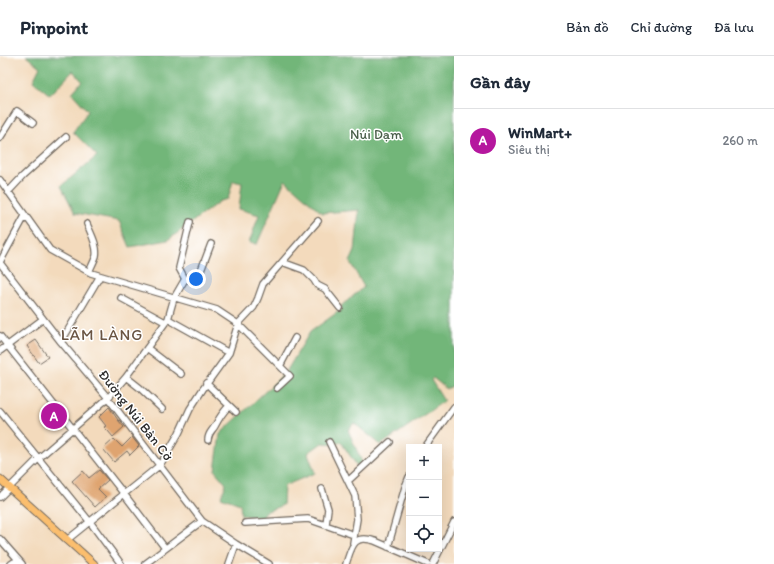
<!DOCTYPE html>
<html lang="vi">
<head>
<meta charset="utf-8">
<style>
  body { margin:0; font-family:Itim,sans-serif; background:#f2f2f3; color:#1f2937 }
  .controls { position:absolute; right:12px; bottom:12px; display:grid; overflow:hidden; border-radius:0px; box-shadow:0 4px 16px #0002 }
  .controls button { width:36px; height:36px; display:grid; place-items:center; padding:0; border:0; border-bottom:1px solid #e0e1e3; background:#fff; color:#1f2937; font:20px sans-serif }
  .you { position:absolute; left:196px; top:223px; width:14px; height:14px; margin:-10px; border:3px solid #fff; border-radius:50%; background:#1a73e8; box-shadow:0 0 0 6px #1a73e833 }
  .badge { display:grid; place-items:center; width:26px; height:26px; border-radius:50%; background:#b5179e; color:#fff; font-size:13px; font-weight:700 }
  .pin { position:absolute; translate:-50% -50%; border:2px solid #fff; box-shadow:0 1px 4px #0006 }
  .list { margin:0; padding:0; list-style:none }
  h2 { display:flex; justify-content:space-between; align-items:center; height:52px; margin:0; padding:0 16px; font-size:17px }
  h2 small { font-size:13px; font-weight:400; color:#747a83 }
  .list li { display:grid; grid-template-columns:26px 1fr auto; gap:12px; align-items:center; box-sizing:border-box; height:64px; padding:0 16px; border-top:1px solid #e0e1e3 }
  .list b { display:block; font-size:15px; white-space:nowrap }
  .list p { margin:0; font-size:13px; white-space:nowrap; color:#747a83 }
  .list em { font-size:13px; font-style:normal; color:#747a83 }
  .icon { flex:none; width:22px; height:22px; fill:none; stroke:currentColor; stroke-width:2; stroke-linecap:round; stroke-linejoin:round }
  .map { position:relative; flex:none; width:454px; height:508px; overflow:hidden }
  header { display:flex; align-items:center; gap:24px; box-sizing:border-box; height:56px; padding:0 20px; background:#fff; border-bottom:1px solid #e0e1e3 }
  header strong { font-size:19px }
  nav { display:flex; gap:22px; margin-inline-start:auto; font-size:14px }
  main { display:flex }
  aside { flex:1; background:#fff }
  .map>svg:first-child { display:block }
</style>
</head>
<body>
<header>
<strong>Pinpoint</strong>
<nav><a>Bản đồ</a><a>Chỉ đường</a><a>Đã lưu</a></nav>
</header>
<main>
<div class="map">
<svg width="454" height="508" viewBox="0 0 454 508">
  <rect width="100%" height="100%" fill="#fff"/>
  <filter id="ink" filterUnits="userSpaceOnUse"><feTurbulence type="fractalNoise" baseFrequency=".025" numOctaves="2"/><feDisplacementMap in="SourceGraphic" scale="8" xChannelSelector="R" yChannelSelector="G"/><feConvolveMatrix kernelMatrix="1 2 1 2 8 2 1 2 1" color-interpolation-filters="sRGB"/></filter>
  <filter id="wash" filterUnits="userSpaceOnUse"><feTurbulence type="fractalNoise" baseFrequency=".012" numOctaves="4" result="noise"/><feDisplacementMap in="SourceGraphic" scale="16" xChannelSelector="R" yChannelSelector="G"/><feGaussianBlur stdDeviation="0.9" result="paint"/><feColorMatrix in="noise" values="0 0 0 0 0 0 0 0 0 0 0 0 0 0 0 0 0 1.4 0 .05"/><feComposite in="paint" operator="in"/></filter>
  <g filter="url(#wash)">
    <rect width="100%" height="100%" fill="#f3dabc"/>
    <path fill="#72b679" stroke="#4e7052" d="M 26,0 L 454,0 L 454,329 L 447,333 L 433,322 L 431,324 L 444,345 L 381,389 L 354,367 L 348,374 L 362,406 L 357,410 L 341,386 L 335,388 L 322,387 L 308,397 L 315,417 L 284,430 L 283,449 L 265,456 L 263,462 L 241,459 L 240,448 L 221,441 L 226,428 L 215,415 L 220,378 L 286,316 L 310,276 L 342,253 L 341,250 L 364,231 L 350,206 L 355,195 L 359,154 L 322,157 L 285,124 L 257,188 L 249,187 L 259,159 L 239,153 L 242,127 L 233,125 L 228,143 L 220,145 L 168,184 L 130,191 L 119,165 L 75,157 L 61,130 L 97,100 L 73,76 L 88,55 L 72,37 L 82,25 L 73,15 L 50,39 L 33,25 L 40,11 Z"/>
    <g id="blocks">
      <path fill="#dfa470" d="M 36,284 L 48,301 L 39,307 L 27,290 Z
        M 109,351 L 118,364 L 124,371 L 113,381 L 108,375 L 104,371 L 106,370 L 99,361 Z
        M 132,381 L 139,390 L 130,399 L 127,395 L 114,406 L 103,393 L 114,383 L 122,391 Z
        M 99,414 L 108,424 L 98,433 L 106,441 L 95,451 L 72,425 L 83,415 L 89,422 Z"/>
    </g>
  </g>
  <g filter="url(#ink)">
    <use href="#blocks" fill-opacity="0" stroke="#71685e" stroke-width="1"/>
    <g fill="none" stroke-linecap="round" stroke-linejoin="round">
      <defs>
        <path id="minor" d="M 0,82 L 17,55 L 33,67
          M 0,124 L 50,194 L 91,217 L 217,254 L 238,268 L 229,297 L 203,333 L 190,353 L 179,377 L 160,409 L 67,484
          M 8,136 L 23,120 L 66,81
          M 87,168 C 91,178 98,190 96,200 C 94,206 91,211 89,216
          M 0,206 L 25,160
          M 282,206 L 304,214 L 314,224 L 317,229 L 325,233 L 340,252
          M 0,207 L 61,286 L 108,342 L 202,465 L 236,488 L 269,508
          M 185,223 L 197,225 L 211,188
          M 121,242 L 165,266
          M 168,263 L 229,297
          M 0,280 L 124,438 L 165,492
          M 61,286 L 100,220
          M 147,292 L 181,318
          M 0,295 L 43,263
          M 280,310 L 295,282
          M 126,321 L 140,332 L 162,353
          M 206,327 L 236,356
          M 277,332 L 290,320 L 238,268 L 254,251 L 258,242 L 263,228 L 318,165
          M 0,355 L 90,466 L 121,508
          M 208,384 C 208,377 212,375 215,370 C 219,362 223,356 229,350
          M 329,386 L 355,440 L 357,463 L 353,487
          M 425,391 L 454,351
          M 348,425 L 390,386
          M 322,433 L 328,453 L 326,468
          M 0,441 L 39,402 L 108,342 L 126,321 L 168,263 L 174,242 L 185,223 L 179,212 L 190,166
          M 245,467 L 308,463 L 354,479
          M 0,483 L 22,508
          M 388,491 L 405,431 L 409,421
          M 11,508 L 14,506 L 16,508
          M 145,508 L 202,465
          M 229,508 L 236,488
          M 346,508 C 352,490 353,478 375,485 L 428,508
          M 433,508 L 454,466"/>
        <path id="major" d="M 0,423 L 94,508"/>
      </defs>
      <use href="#minor" stroke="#71685e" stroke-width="8"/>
      <use href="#major" stroke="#71685e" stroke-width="9"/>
      <use href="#minor" stroke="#fff" stroke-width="5.5"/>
      <use href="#major" stroke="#fbbe6e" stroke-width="7"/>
    </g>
  </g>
  <g text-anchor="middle" stroke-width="3" stroke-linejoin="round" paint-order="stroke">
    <g font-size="14" fill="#495e49" stroke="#fff">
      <text x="376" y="83">Núi Dạm</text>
    </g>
    <g font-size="14" fill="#2b2b2b" stroke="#fff">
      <text transform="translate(136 359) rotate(52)" y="5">Đường Núi Bàn Cờ</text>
    </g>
    <g font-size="16" letter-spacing="1" fill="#6a5543" stroke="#fff">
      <text x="102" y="284">LÃM LÀNG</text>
    </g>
  </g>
</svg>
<div class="controls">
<button>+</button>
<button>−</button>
<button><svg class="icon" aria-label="locate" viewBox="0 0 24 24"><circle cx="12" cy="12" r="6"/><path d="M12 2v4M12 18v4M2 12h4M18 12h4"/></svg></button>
</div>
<div class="you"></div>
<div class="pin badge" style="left:54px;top:360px">A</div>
</div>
<aside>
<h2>Gần đây<small></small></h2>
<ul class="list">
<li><span class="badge">A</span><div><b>WinMart+</b><p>Siêu thị</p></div><em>260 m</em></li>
</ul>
</aside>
</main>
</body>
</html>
